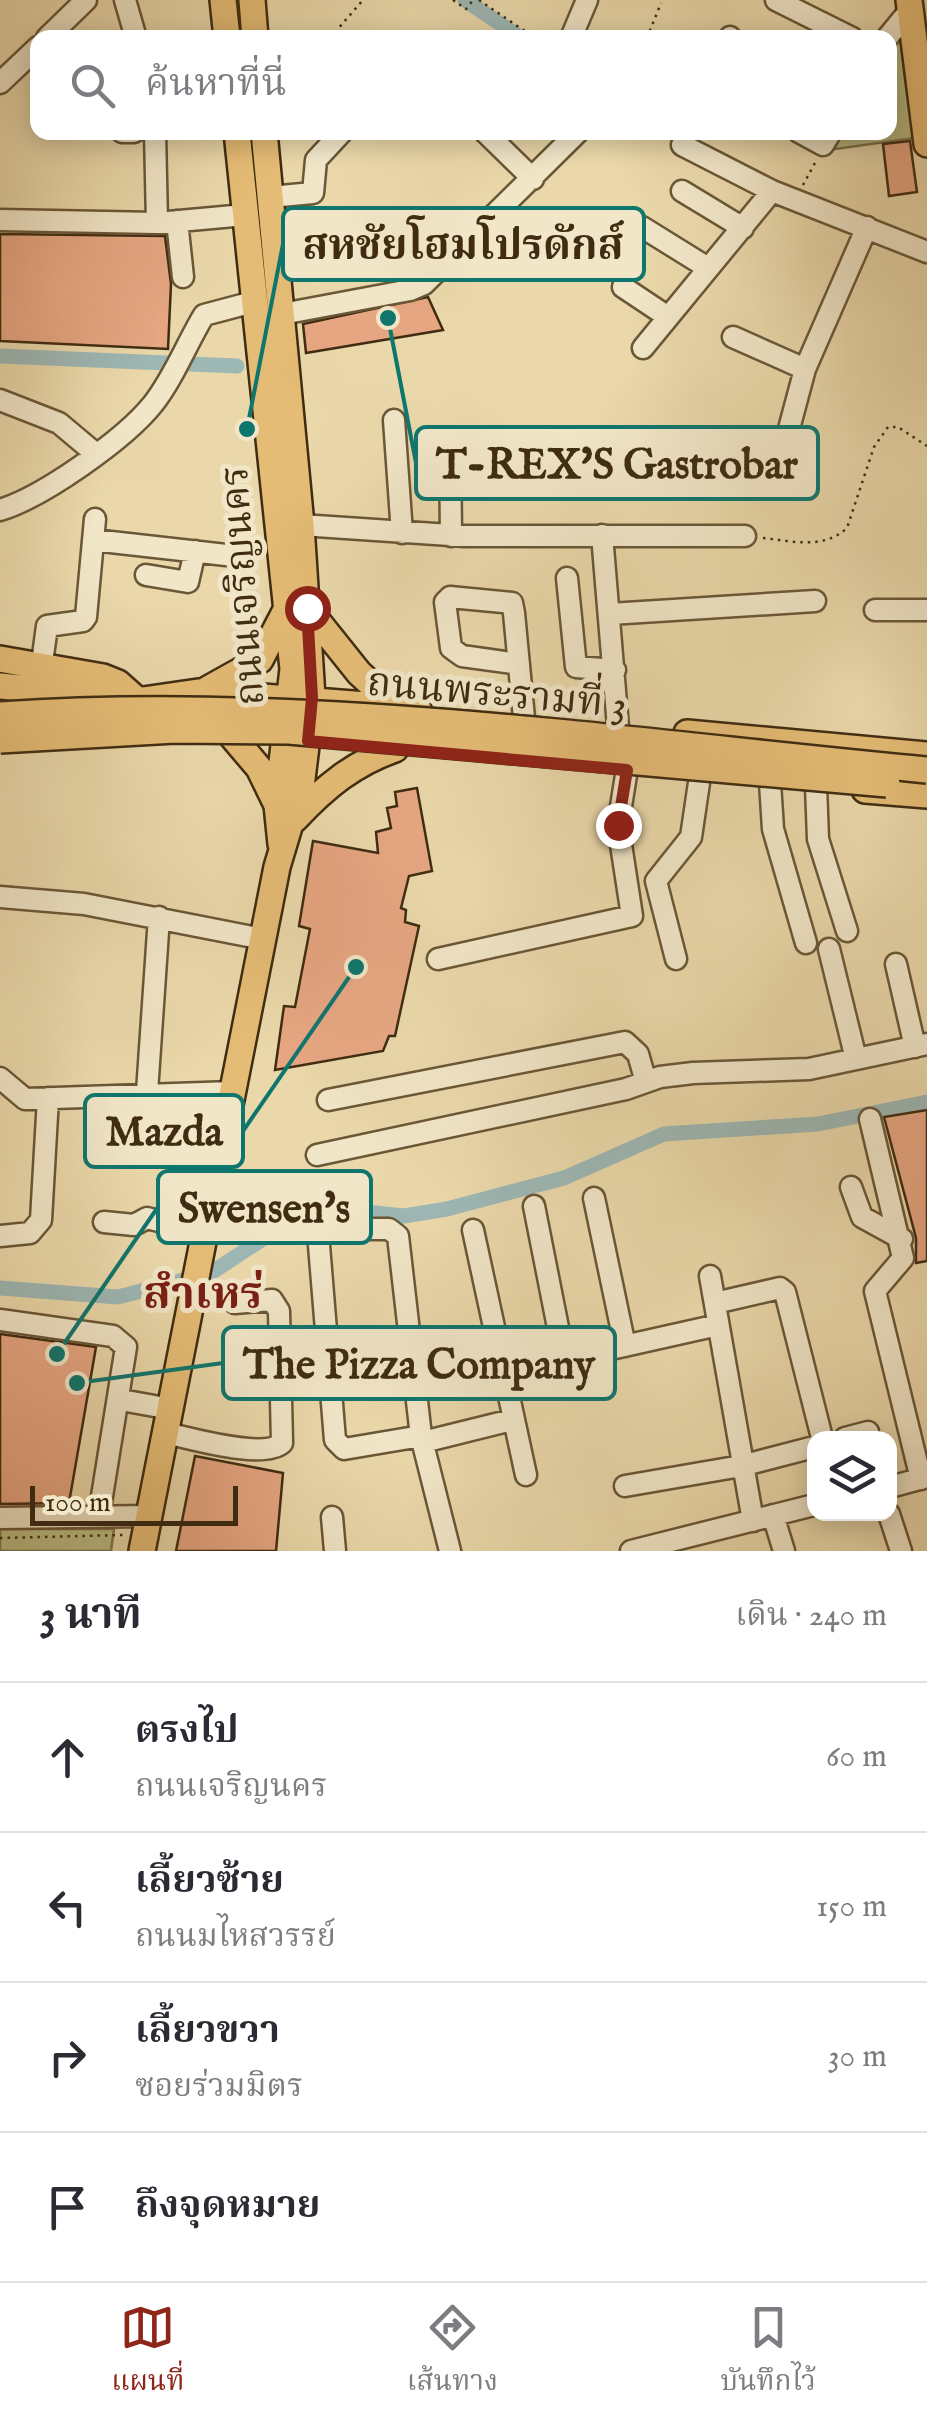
<!DOCTYPE html>
<html lang="th">
<head>
<meta charset="utf-8">
<style>
  body { margin:0; font-family:"IM FELL English","Noto Serif Thai",serif; background:#f7f7f7; color:#2b2b33 }
  .controls { position:absolute; right:30px; bottom:30px; display:grid; overflow:hidden; border-radius:20px; box-shadow:0 5px 25px #0003 }
  .controls button { width:90px; height:90px; display:grid; place-items:center; padding:0; border:0; border-bottom:2px solid #e1e1e2; background:#fff; color:#2b2b33; font:50px sans-serif }
  .scale { position:absolute; left:30px; bottom:25px; width:208px; box-sizing:border-box; padding-left:10px; border:5px solid #3f2c11; border-top:0; font-size:28px; line-height:35px; white-space:nowrap; color:#3f2c11; -webkit-text-stroke:8px #f1e6c8; paint-order:stroke }
  .stop { position:absolute; width:30px; height:30px; margin:-22px; border:8px solid #8f2418; border-radius:50%; background:#fff }
  .stop.end { background:#8f2418; border-color:#fff; box-shadow:0 2px 10px #0008 }
  .list { margin:0; padding:0; list-style:none }
  h2 { display:flex; justify-content:space-between; align-items:center; height:130px; margin:0; padding:0 40px; font-size:42px }
  h2 small { font-size:32px; font-weight:400; color:#7c7c81 }
  .list li { display:grid; grid-template-columns:65px 1fr auto; gap:30px; align-items:center; box-sizing:border-box; height:150px; padding:0 40px; border-top:2px solid #e1e1e2 }
  .list b { display:block; font-size:38px; white-space:nowrap }
  .list p { margin:0; font-size:32px; white-space:nowrap; color:#7c7c81 }
  .list em { font-size:32px; font-style:normal; color:#7c7c81 }
  .icon { flex:none; width:55px; height:55px; fill:none; stroke:currentColor; stroke-width:2; stroke-linecap:round; stroke-linejoin:round }
  .map { position:relative; flex:none; width:927px; height:1551px; overflow:hidden }
  .search { position:absolute; background:#fff; box-shadow:0 5px 25px #0003; left:30px; right:30px; top:30px; height:110px; display:flex; align-items:center; gap:25px; box-sizing:border-box; padding:0 35px; border-radius:20px; color:#7c7c81; font-size:38px }
  .sheet { height:730px; background:#fff }
  nav { display:flex; justify-content:space-around; align-items:center; box-sizing:border-box; height:140px; border-top:2px solid #e1e1e2; background:#fff; font-size:28px; color:#7c7c81 }
  nav a { display:grid; justify-items:center; gap:5px }
  nav .on { color:#8f2418 }
  .map>svg:first-child { display:block }
</style>
</head>
<body>
<div class="map">
<svg width="927" height="1551" viewBox="0 0 927 1551">
  <rect width="100%" height="100%" fill="#ead8aa"/>
  <filter id="stains"><feTurbulence type="fractalNoise" baseFrequency=".002" numOctaves="4"/><feColorMatrix values="0 0 0 0 .2 0 0 0 0 .09 0 0 0 0 .02 0 0 0 .5 -.17"/></filter>
  <radialGradient id="worn" r=".72"><stop offset=".6" stop-color="#630" stop-opacity="0"/><stop offset="1" stop-color="#630" stop-opacity=".3"/></radialGradient>
  <path fill="#bbbe86" stroke="#7d754c" stroke-width="2.5" d="M 901,29 L 914,138 L 829,150 L 840,133 L 890,132 L 890,49 Z
    M 0,1529 L 114,1529 L 111,1551 L 0,1551 Z"/>
  <g fill="none" stroke-linecap="round" stroke-linejoin="round">
    <path stroke="#9db7b4" stroke-width="15" d="M 465,0 L 521,38
      M 672,132 L 690,142
      M 0,356 L 237,366
      M 0,1288 L 118,1297 L 211,1273 L 302,1213 L 326,1208 L 404,1216 L 447,1209 L 564,1178 L 664,1134 L 818,1124 L 927,1102"/>
  </g>
  <path fill="#e6a682" stroke="#3f2c11" stroke-width="2.5" d="M 910,141 L 917,192 L 889,196 L 883,144 Z
    M 0,234 L 165,236 L 171,284 L 168,349 L 0,341 Z
    M 428,297 L 443,330 L 306,353 L 303,324 Z
    M 417,788 L 432,871 L 409,876 L 401,908 L 406,910 L 405,922 L 419,926 L 395,1036 L 389,1036 L 383,1051 L 275,1070 L 284,1006 L 295,1007 L 310,929 L 299,926 L 313,841 L 378,853 L 376,832 L 391,828 L 387,808 L 397,806 L 395,792 Z
    M 927,1110 L 927,1261 L 916,1263 L 916,1238 L 884,1117 Z
    M 0,1334 L 96,1347 L 69,1503 L 0,1504 Z
    M 195,1456 L 283,1473 L 276,1551 L 176,1551 Z"/>
  <g fill="none" stroke-linecap="round" stroke-linejoin="round">
    <defs>
      <path id="minor" d="M 125,0 L 136,38
        M 776,0 L 852,38
        M 730,37 L 731,38
        M 47,38 L 86,0
        M 571,38 L 587,0
        M 887,38 L 910,10
        M 0,83 L 38,47
        M 122,132 L 134,132
        M 155,132 L 157,223
        M 485,132 L 533,179
        M 799,132 L 823,145 L 831,132
        M 682,145 L 772,191 L 927,252
        M 682,191 L 743,228
        M 270,197 L 313,193 L 316,160 L 342,132
        M 0,220 L 157,223 L 245,215
        M 177,221 L 183,277
        M 642,227 L 708,268
        M 623,287 L 668,317
        M 282,314 L 410,290 L 424,284 L 578,132
        M 733,337 L 805,369
        M 643,348 L 772,191
        M 0,400 L 59,423 L 96,454
        M 394,420 L 402,533
        M 450,443 L 451,536
        M 782,455 L 805,369 L 867,227
        M 0,510 C 43,497 125,439 153,404 C 173,379 187,343 204,315 L 253,302
        M 301,525 L 465,536 L 745,536
        M 602,535 L 618,727
        M 93,540 L 226,555
        M 146,575 L 188,582 L 195,551
        M 567,578 L 576,667 L 615,670
        M 875,610 L 927,610
        M 610,614 L 815,601
        M 42,663 L 47,626 L 83,621 L 86,617 L 95,519
        M 519,664 L 462,656 L 451,648 L 445,602 L 450,597 L 512,603 L 514,613 L 524,718
        M 770,783 L 773,829 L 806,943
        M 816,786 L 818,839 L 847,931
        M 0,897 L 84,904 L 263,939
        M 829,949 L 856,1059
        M 438,959 L 632,916 L 618,825 L 627,769
        M 676,959 L 656,881 L 691,837 L 700,776
        M 896,964 L 915,1047
        M 0,1078 L 25,1099 L 233,1092
        M 147,1092 L 159,917
        M 328,1100 L 625,1042 L 638,1054 L 646,1082
        M 870,1119 L 903,1258 L 875,1291 L 921,1479
        M 317,1155 L 626,1089 L 660,1077 L 693,1073 L 809,1069 L 927,1044
        M 851,1187 L 862,1217 L 902,1239
        M 594,1198 L 625,1346
        M 534,1206 L 564,1358
        M 104,1222 L 134,1225 L 147,1218 L 205,1233
        M 473,1230 L 526,1475
        M 0,1236 L 30,1233 L 41,1220 L 48,1098
        M 710,1276 L 753,1521
        M 715,1303 L 780,1288 L 785,1292 L 822,1438
        M 0,1320 L 113,1336 L 126,1347 L 99,1515
        M 459,1383 L 718,1325
        M 121,1400 L 171,1409
        M 165,1433 C 191,1438 263,1460 282,1443 L 279,1311 L 272,1300 L 235,1303
        M 421,1436 L 344,1449 L 335,1440 L 318,1233 L 322,1229 L 389,1229 L 398,1236 L 421,1436 L 450,1551
        M 845,1438 L 868,1432
        M 423,1442 L 512,1420
        M 625,1486 L 741,1466 L 814,1447
        M 890,1487 L 927,1477
        M 889,1514 L 901,1551
        M 773,1515 L 784,1551
        M 332,1517 L 335,1551
        M 0,1518 L 148,1516
        M 631,1551 L 814,1505"/>
      <path id="major" d="M 223,0 L 227,38
        M 252,0 L 255,38
        M 909,0 L 927,144
        M 237,132 L 293,669 L 277,805 L 281,844
        M 307,608 L 359,673 L 395,706
        M 0,659 L 103,677 L 118,683 L 136,699
        M 0,686 L 143,700 L 198,692 L 418,709
        M 208,689 L 260,660 L 285,612
        M 225,728 L 259,768 L 277,805
        M 687,733 L 927,755
        M 865,790 L 927,795
        M 295,819 C 325,787 354,763 395,749
        M 142,1551 L 277,867 L 301,787 L 312,697 L 301,525 L 264,132"/>
    </defs>
    <use href="#minor" stroke="#6a5737" stroke-width="25"/>
    <use href="#major" stroke="#3f2c11" stroke-width="30"/>
    <path stroke="#3f2c11" stroke-width="2.5" stroke-dasharray="2.5 5" stroke-linecap="butt" d="M 453,0 L 466,9 L 473,0
      M 479,0 L 535,38
      M 330,38 L 363,0
      M 647,38 L 661,3
      M 803,185 L 816,161
      M 763,538 C 792,541 823,550 847,528 L 874,447 L 888,427 L 898,427 L 927,446
      M 0,1538 L 123,1535"/>
    <use href="#minor" stroke="#f1e6c8" stroke-width="20"/>
    <use href="#major" stroke="#e5bc75" stroke-width="25"/>
    <defs>
      <path id="major-bridge" d="M 0,715 C 309,694 619,741 927,770
        M 0,740 L 175,730 L 289,731 L 887,784"/>
    </defs>
    <use href="#major-bridge" stroke="#3f2c11" stroke-width="30" stroke-linecap="butt"/>
    <use href="#major-bridge" stroke="#e5bc75" stroke-width="25"/>
  </g>
  <g fill="none" stroke-linecap="round" stroke-linejoin="round">
    <path stroke="#8f2418" stroke-width="12" d="M 307,608 L 312,698 L 308,741 L 627,770 L 618,825"/>
  </g>
  <g text-anchor="middle" stroke-width="10" stroke-linejoin="round" paint-order="stroke">
    <g font-size="40" fill="#3f2c11" stroke="#f1e6c8">
      <text transform="translate(241 586) rotate(-94)" y="14">ถนนเจริญนคร</text>
      <text transform="translate(497 692) rotate(5)" y="14">ถนนพระรามที่ 3</text>
    </g>
    <g font-size="45" font-weight="bold" fill="#7a1f14" stroke="#f1e6c8">
      <text x="203" y="1308">สำเหร่</text>
    </g>
  </g>
  <path fill="none" stroke="#0f766e" stroke-width="4" d="M247 429L283 244M388 318L416 463M356 967L243 1131M57 1354L158 1207M77 1383L223 1363"/>
  <g fill="#0f766e" stroke="#f1e6c8" stroke-width="4">
    <circle cx="247" cy="429" r="10"/>
    <circle cx="388" cy="318" r="10"/>
    <circle cx="356" cy="967" r="10"/>
    <circle cx="57" cy="1354" r="10"/>
    <circle cx="77" cy="1383" r="10"/>
  </g>
  <g fill="#f1e6c8" stroke="#0f766e" stroke-width="4">
    <rect x="283" y="208" width="361" height="72" rx="10"/>
    <rect x="416" y="427" width="402" height="72" rx="10"/>
    <rect x="85" y="1095" width="158" height="72" rx="10"/>
    <rect x="158" y="1171" width="213" height="72" rx="10"/>
    <rect x="223" y="1327" width="392" height="72" rx="10"/>
  </g>
  <g font-size="42" text-anchor="middle" font-weight="bold" fill="#3f2c11">
    <text x="463" y="259">สหชัยโฮมโปรดักส์</text>
    <text x="617" y="478">T-REX'S Gastrobar</text>
    <text x="164" y="1145">Mazda</text>
    <text x="264" y="1222">Swensen's</text>
    <text x="419" y="1378">The Pizza Company</text>
  </g>
  <rect width="100%" height="100%" filter="url(#stains)"/>
  <rect width="100%" height="100%" fill="url(#worn)"/>
</svg>
<div class="controls">
<button><svg class="icon" aria-label="layers" viewBox="0 0 24 24"><path d="M12 4l9 5-9 5-9-5zM3 14l9 5 9-5"/></svg></button>
</div>
<div class="scale">100 m</div>
<div class="stop" style="left:307px;top:608px"></div>
<div class="stop end" style="left:618px;top:825px"></div>
<div class="search"><svg class="icon" aria-label="search" viewBox="0 0 24 24"><circle cx="10" cy="10" r="6"/><path d="M15 15l6 6"/></svg>ค้นหาที่นี่</div>
</div>
<section class="sheet">
<h2>3 นาที<small>เดิน · 240 m</small></h2>
<ul class="list">
<li><svg class="icon" aria-label="ahead" viewBox="0 0 24 24"><path d="M12 20V5M6 11l6-6 6 6"/></svg><div><b>ตรงไป</b><p>ถนนเจริญนคร</p></div><em>60 m</em></li>
<li><svg class="icon" aria-label="left" viewBox="0 0 24 24"><path d="M17 20v-9H6M10 6l-5 5 5 5"/></svg><div><b>เลี้ยวซ้าย</b><p>ถนนมไหสวรรย์</p></div><em>150 m</em></li>
<li><svg class="icon" aria-label="right" viewBox="0 0 24 24"><path d="M7 20v-9h11M14 6l5 5-5 5"/></svg><div><b>เลี้ยวขวา</b><p>ซอยร่วมมิตร</p></div><em>30 m</em></li>
<li><svg class="icon" aria-label="arrive" viewBox="0 0 24 24"><path d="M6 21V4h12l-3 4 3 4H6"/></svg><div><b>ถึงจุดหมาย</b></div></li>
</ul>
</section>
<nav>
<a class="on"><svg class="icon" aria-label="map" viewBox="0 0 24 24"><path d="M3 6l6-2 6 2 6-2v14l-6 2-6-2-6 2zM9 4v14M15 6v14"/></svg>แผนที่</a>
<a><svg class="icon" aria-label="directions" viewBox="0 0 24 24"><path d="M12 3l9 9-9 9-9-9zM9 14v-3h6M13 9l2 2-2 2"/></svg>เส้นทาง</a>
<a><svg class="icon" aria-label="saved" viewBox="0 0 24 24"><path d="M7 4h10v16l-5-4-5 4z"/></svg>บันทึกไว้</a>
</nav>
</body>
</html>
